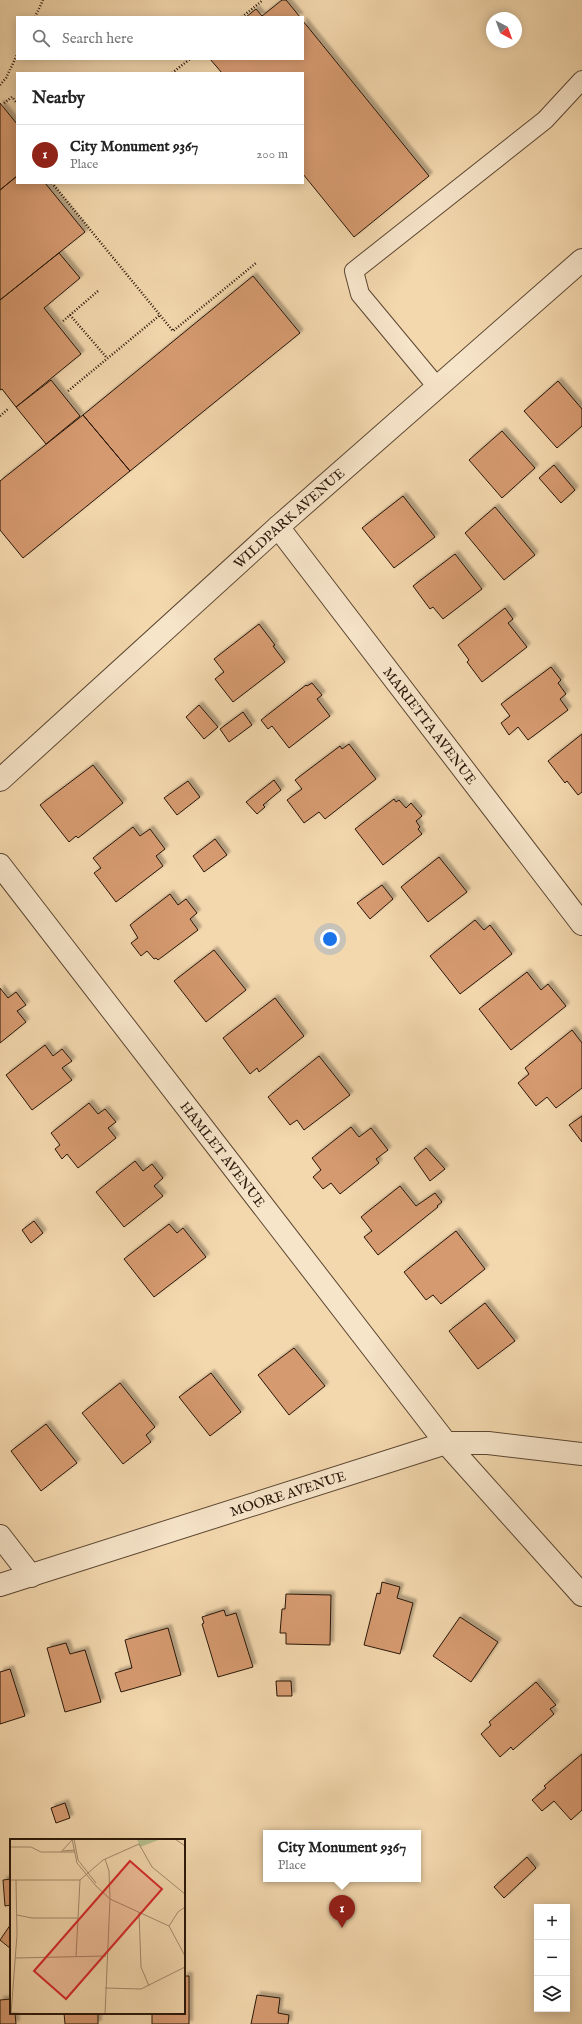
<!DOCTYPE html>
<html lang="en">
<head>
<meta charset="utf-8">
<style>
  body { margin:0; font-family:"IM FELL English",serif; background:#f2f2f2; color:#222 }
  .controls { position:absolute; right:12px; bottom:12px; display:grid; overflow:hidden; border-radius:0px; box-shadow:0 2px 10px #0003 }
  .controls button { width:36px; height:36px; display:grid; place-items:center; padding:0; border:0; border-bottom:1px solid #e0e0e0; background:#fff; color:#222; font:20px sans-serif }
  .compass { position:absolute; left:486px; top:12px; width:36px; height:36px; border-radius:50%; background:#fff; box-shadow:0 2px 10px #0003; rotate:139deg }
  .you { position:absolute; left:330px; top:939px; width:14px; height:14px; margin:-10px; border:3px solid #fff; border-radius:50%; background:#1a73e8; box-shadow:0 0 0 6px #1a73e833 }
  .badge { display:grid; place-items:center; width:26px; height:26px; border-radius:50%; background:#8f2418; color:#fff; font-size:13px; font-weight:700 }
  .pin { position:absolute; translate:-50% -33px; filter:drop-shadow(0 1px 2px #0008) }
  .pin::after { content:''; position:absolute; top:21px; width:14px; height:12px; background:inherit; clip-path:polygon(0 0,100% 0,50% 100%) }
  .popup { position:absolute; left:263px; top:1830px; width:158px; height:52px; box-sizing:border-box; display:grid; place-content:center; border-radius:0px; background:#fff; filter:drop-shadow(0 1px 3px #0005); font-size:13px; white-space:nowrap; color:#767676 }
  .popup b { font-size:15px; color:#222 }
  .popup::after { content:''; position:absolute; left:50%; top:100%; margin-left:-8px; border:8px solid transparent; border-top-color:#fff }
  .list { margin:0; padding:0; list-style:none }
  h2 { display:flex; justify-content:space-between; align-items:center; height:52px; margin:0; padding:0 16px; font-size:17px }
  h2 small { font-size:13px; font-weight:400; color:#767676 }
  .list li { display:grid; grid-template-columns:26px 1fr auto; gap:12px; align-items:center; box-sizing:border-box; height:60px; padding:0 16px; border-top:1px solid #e0e0e0 }
  .list b { display:block; font-size:15px; white-space:nowrap }
  .list p { margin:0; font-size:13px; white-space:nowrap; color:#767676 }
  .list em { font-size:13px; font-style:normal; color:#767676 }
  .icon { flex:none; width:22px; height:22px; fill:none; stroke:currentColor; stroke-width:2; stroke-linecap:round; stroke-linejoin:round }
  .map { position:relative; flex:none; width:582px; height:2024px; overflow:hidden }
  .search { position:absolute; background:#fff; box-shadow:0 2px 10px #0003; left:16px; top:16px; width:288px; height:44px; display:flex; align-items:center; gap:10px; box-sizing:border-box; padding:0 14px; border-radius:0px; color:#767676; font-size:15px }
  .panel { position:absolute; background:#fff; box-shadow:0 2px 10px #0003; left:16px; top:72px; width:288px; height:112px; border-radius:0px }
  .map>svg:first-child { display:block }
</style>
</head>
<body>
<div class="map">
<svg width="582" height="2024" viewBox="0 0 582 2024">
  <defs>
    <filter id="shadow"><feDropShadow dx="3.5" dy="-3.5" stdDeviation="1" flood-color="#0004"/></filter>
  </defs>
  <rect width="100%" height="100%" fill="#f3d7ad"/>
  <filter id="stains"><feTurbulence type="fractalNoise" baseFrequency=".005" numOctaves="4"/><feColorMatrix values="0 0 0 0 .2 0 0 0 0 .09 0 0 0 0 .02 0 0 0 .5 -.17"/></filter>
  <radialGradient id="worn" r=".72"><stop offset=".6" stop-color="#630" stop-opacity="0"/><stop offset="1" stop-color="#630" stop-opacity=".3"/></radialGradient>
  <path fill="#d69a6f" stroke="#281608" filter="url(#shadow)" d="M 282,0 L 286,0 L 300,17 L 246,17 L 256,9 L 262,16 Z
    M 303,21 L 429,176 L 354,237 L 303,174 L 303,73 L 222,73 L 210,59 L 303,59 Z
    M 0,103 L 17,124 L 17,176 L 0,190 Z
    M 17,176 L 17,183 L 45,183 L 85,232 L 0,300 L 0,190 Z
    M 59,253 L 80,278 L 44,308 L 81,354 L 16,407 L 2,389 L 0,390 L 0,300 Z
    M 253,276 L 300,333 L 130,471 L 83,415 Z
    M 51,380 L 80,416 L 46,444 L 16,407 Z
    M 558,381 L 582,409 L 582,426 L 557,448 L 524,411 Z
    M 83,415 L 130,471 L 23,558 L 0,530 L 0,481 Z
    M 502,431 L 535,468 L 502,498 L 469,460 Z
    M 554,465 L 575,490 L 561,503 L 539,478 Z
    M 403,496 L 435,537 L 394,568 L 362,528 Z
    M 495,507 L 535,555 L 504,580 L 465,533 Z
    M 455,554 L 482,589 L 443,619 L 433,607 L 430,609 L 413,586 Z
    M 505,608 L 513,619 L 508,623 L 527,647 L 482,682 L 467,662 L 469,660 L 458,645 Z
    M 259,624 L 275,645 L 273,646 L 285,662 L 233,702 L 215,679 L 224,672 L 214,659 Z
    M 551,667 L 561,680 L 558,683 L 566,694 L 560,699 L 568,710 L 528,740 L 518,727 L 509,735 L 501,723 L 510,716 L 501,704 Z
    M 312,683 L 322,695 L 317,699 L 330,716 L 289,748 L 272,726 L 268,729 L 261,720 L 306,685 L 307,686 Z
    M 199,705 L 218,727 L 204,739 L 186,717 Z
    M 243,712 L 252,725 L 229,742 L 220,729 Z
    M 582,734 L 582,792 L 578,795 L 567,781 L 565,783 L 548,761 Z
    M 349,744 L 376,779 L 325,819 L 319,812 L 304,823 L 287,800 L 302,789 L 295,780 L 340,746 L 342,749 Z
    M 93,765 L 123,803 L 78,838 L 76,836 L 69,842 L 40,805 Z
    M 274,780 L 281,790 L 263,805 L 265,807 L 257,814 L 246,802 Z
    M 188,781 L 200,797 L 177,815 L 164,798 Z
    M 394,799 L 396,802 L 399,800 L 406,808 L 411,803 L 422,816 L 416,821 L 420,827 L 418,829 L 422,834 L 383,865 L 355,829 Z
    M 133,827 L 140,836 L 150,829 L 165,849 L 156,856 L 163,866 L 116,902 L 94,873 L 101,868 L 93,858 Z
    M 215,839 L 227,855 L 204,872 L 193,856 Z
    M 439,857 L 467,892 L 428,922 L 401,887 Z
    M 382,885 L 393,899 L 370,919 L 357,903 Z
    M 170,894 L 178,905 L 186,899 L 197,913 L 190,919 L 198,930 L 158,960 L 156,958 L 154,959 L 147,951 L 141,956 L 131,943 L 138,938 L 130,925 Z
    M 475,920 L 484,930 L 490,925 L 512,954 L 460,994 L 430,956 Z
    M 214,950 L 246,990 L 206,1022 L 174,981 Z
    M 527,972 L 541,990 L 548,984 L 566,1006 L 511,1050 L 479,1009 Z
    M 0,988 L 8,998 L 16,992 L 26,1005 L 17,1011 L 26,1022 L 0,1043 Z
    M 275,998 L 304,1036 L 259,1072 L 257,1068 L 250,1074 L 223,1038 Z
    M 572,1030 L 582,1043 L 582,1088 L 556,1108 L 547,1097 L 536,1106 L 518,1083 L 529,1074 L 525,1068 Z
    M 45,1045 L 53,1056 L 62,1049 L 72,1061 L 62,1068 L 72,1080 L 32,1110 L 6,1075 Z
    M 319,1056 L 350,1095 L 304,1130 L 297,1120 L 290,1125 L 268,1097 Z
    M 89,1103 L 98,1114 L 105,1109 L 116,1122 L 108,1128 L 116,1138 L 78,1168 L 67,1154 L 62,1159 L 55,1149 L 60,1145 L 51,1133 Z
    M 582,1116 L 582,1142 L 569,1125 Z
    M 351,1127 L 359,1137 L 371,1128 L 388,1150 L 376,1159 L 379,1163 L 340,1194 L 331,1183 L 323,1189 L 313,1177 L 321,1170 L 312,1158 Z
    M 426,1148 L 445,1169 L 430,1181 L 414,1158 Z
    M 135,1161 L 143,1171 L 152,1164 L 163,1178 L 154,1186 L 163,1196 L 124,1227 L 96,1192 Z
    M 400,1186 L 416,1206 L 435,1193 L 442,1202 L 437,1206 L 438,1207 L 378,1255 L 364,1237 L 372,1231 L 361,1217 Z
    M 34,1221 L 43,1233 L 31,1243 L 22,1230 Z
    M 169,1224 L 177,1233 L 183,1228 L 206,1257 L 154,1297 L 124,1259 Z
    M 456,1231 L 485,1269 L 441,1304 L 433,1295 L 426,1300 L 404,1272 Z
    M 485,1303 L 515,1341 L 478,1369 L 449,1331 Z
    M 294,1348 L 325,1386 L 289,1415 L 258,1375 Z
    M 211,1373 L 241,1412 L 210,1436 L 179,1397 Z
    M 120,1383 L 155,1427 L 146,1435 L 151,1442 L 123,1464 L 82,1413 Z
    M 46,1424 L 77,1463 L 41,1491 L 11,1451 Z
    M 382,1582 L 400,1587 L 397,1598 L 413,1603 L 400,1654 L 364,1645 L 377,1593 L 380,1594 Z
    M 286,1594 L 331,1595 L 330,1645 L 286,1644 L 286,1633 L 280,1633 L 282,1609 L 285,1609 Z
    M 224,1610 L 226,1616 L 236,1613 L 253,1667 L 218,1677 L 202,1624 L 204,1623 L 202,1617 Z
    M 460,1617 L 498,1642 L 471,1682 L 433,1656 Z
    M 168,1628 L 181,1675 L 121,1692 L 115,1673 L 132,1668 L 125,1640 Z
    M 66,1643 L 70,1654 L 85,1650 L 101,1702 L 65,1712 L 47,1648 Z
    M 10,1669 L 25,1716 L 0,1724 L 0,1672 Z
    M 276,1681 L 291,1681 L 292,1696 L 277,1696 Z
    M 536,1682 L 556,1705 L 550,1709 L 554,1714 L 513,1750 L 511,1747 L 500,1757 L 481,1734 L 491,1725 L 489,1722 Z
    M 582,1754 L 582,1810 L 571,1820 L 554,1801 L 542,1811 L 532,1800 L 546,1788 L 544,1786 Z
    M 65,1803 L 70,1818 L 56,1823 L 51,1808 Z
    M 527,1857 L 536,1868 L 504,1898 L 494,1887 Z
    M 11,1879 L 11,1905 L 5,1906 L 3,1880 Z
    M 11,1924 L 11,1949 L 0,1940 Z
    M 184,1976 L 189,1976 L 189,2024 L 152,2024 L 152,2013 L 184,2013 Z
    M 257,1995 L 280,1998 L 278,2013 L 289,2015 L 288,2024 L 251,2024 Z
    M 11,1999 L 11,2013 L 15,2013 L 16,2024 L 0,2024 L 0,2000 Z
    M 64,2013 L 98,2013 L 98,2024 L 65,2024 Z"/>
  <g fill="none" stroke-linecap="round" stroke-linejoin="round">
    <defs>
      <path id="service" d="M 438,388 L 360,294 L 354,271 L 545,120 L 582,80"/>
      <g id="minor">
        <path id="s1" d="M 278,527 L 582,924"/>
        <path id="s2" d="M 0,780 L 278,527 L 582,260"/>
        <path id="s3" d="M 0,865 L 446,1443 L 582,1595"/>
        <path d="M 0,1536 L 31,1576"/>
      </g>
      <g id="tertiary">
        <path id="s4" d="M 0,1585 L 446,1443 L 488,1443 L 582,1454"/>
      </g>
    </defs>
    <use href="#service" stroke="#5b4631" stroke-width="20"/>
    <use href="#minor" stroke="#5b4631" stroke-width="24"/>
    <use href="#tertiary" stroke="#5b4631" stroke-width="24"/>
    <path stroke="#281608" stroke-width="2.5" stroke-dasharray="1 2" stroke-linecap="butt" d="M 35,17 L 43,0
      M 242,17 L 263,0
      M 172,73 L 190,59
      M 0,85 L 6,78 L 17,55
      M 4,103 L 12,97 L 17,103
      M 52,183 L 173,331 L 256,263
      M 70,315 L 107,358
      M 63,321 L 98,291
      M 68,391 L 160,315
      M 0,416 L 9,408"/>
    <use href="#service" stroke="#f7e5ca" stroke-width="18"/>
    <use href="#minor" stroke="#f7e5ca" stroke-width="22"/>
    <use href="#tertiary" stroke="#f7e5ca" stroke-width="22"/>
  </g>
  <g text-anchor="middle" stroke-width="3.5" stroke-linejoin="round" paint-order="stroke">
    <g font-size="14" fill="#281608" stroke="#f7e5ca">
      <text dy="5" stroke="none"><textPath href="#s2" startOffset="390">WILDPARK AVENUE</textPath></text>
      <text dy="5" stroke="none"><textPath href="#s1" startOffset="250">MARIETTA AVENUE</textPath></text>
      <text dy="5" stroke="none"><textPath href="#s3" startOffset="365">HAMLET AVENUE</textPath></text>
      <text dy="5" stroke="none"><textPath href="#s4" startOffset="302">MOORE AVENUE</textPath></text>
    </g>
  </g>
  <g transform="translate(10 1839)">
    <rect width="175" height="175" fill="#f3d7ad"/>
    <path d="M 127,0 L 151,0 L 130,8 Z" fill="#b7bf8d"/>
    <path fill="none" stroke="#a28a6b" stroke-width="1" d="M 62,0 L 67,24 L 86,47 L 100,60 L 159,87 L 175,117M 64,0 L 68,21 L 86,44M 165,0 L 175,7M 0,8 L 21,8 L 31,13 L 65,13M 53,12 L 65,11M 51,13 L 62,1M 0,41 L 70,41M 70,41 L 93,21 L 129,5 L 142,28 L 175,55M 129,73 L 131,128 L 139,147M 7,76 L 22,79 L 68,79M 159,87 L 168,73 L 175,68M 66,118 L 70,41M 6,119 L 96,117M 95,149 L 131,150 L 175,128M 1,174 L 23,175M 1,175 L 7,96 L 6,41M 95,175 L 100,60 L 99,32 L 95,20"/>
    <path fill="#d62828" fill-opacity="0.15" stroke="#d62828" stroke-width="2" d="M 120,22 L 152,50 L 56,160 L 24,132 Z"/>
    <rect width="175" height="175" fill="none" stroke="#281608" stroke-width="2"/>
  </g>
  <rect width="100%" height="100%" filter="url(#stains)"/>
  <rect width="100%" height="100%" fill="url(#worn)"/>
</svg>
<div class="controls">
<button>+</button>
<button>−</button>
<button><svg class="icon" aria-label="layers" viewBox="0 0 24 24"><path d="M12 4l9 5-9 5-9-5zM3 14l9 5 9-5"/></svg></button>
</div>
<svg class="compass" viewBox="-18 -18 36 36"><path d="M0-13l5 13h-10z" fill="#e53935"/><path d="M0 13l5-13h-10z" fill="#767676"/></svg>
<div class="you"></div>
<div class="pin badge" style="left:342px;top:1928px">1</div>
<div class="popup"><b>City Monument 9367</b>Place</div>
<div class="search"><svg class="icon" aria-label="search" viewBox="0 0 24 24"><circle cx="10" cy="10" r="6"/><path d="M15 15l6 6"/></svg>Search here</div>
<section class="panel">
<h2>Nearby<small></small></h2>
<ul class="list">
<li><span class="badge">1</span><div><b>City Monument 9367</b><p>Place</p></div><em>200 m</em></li>
</ul>
</section>
</div>
</body>
</html>
